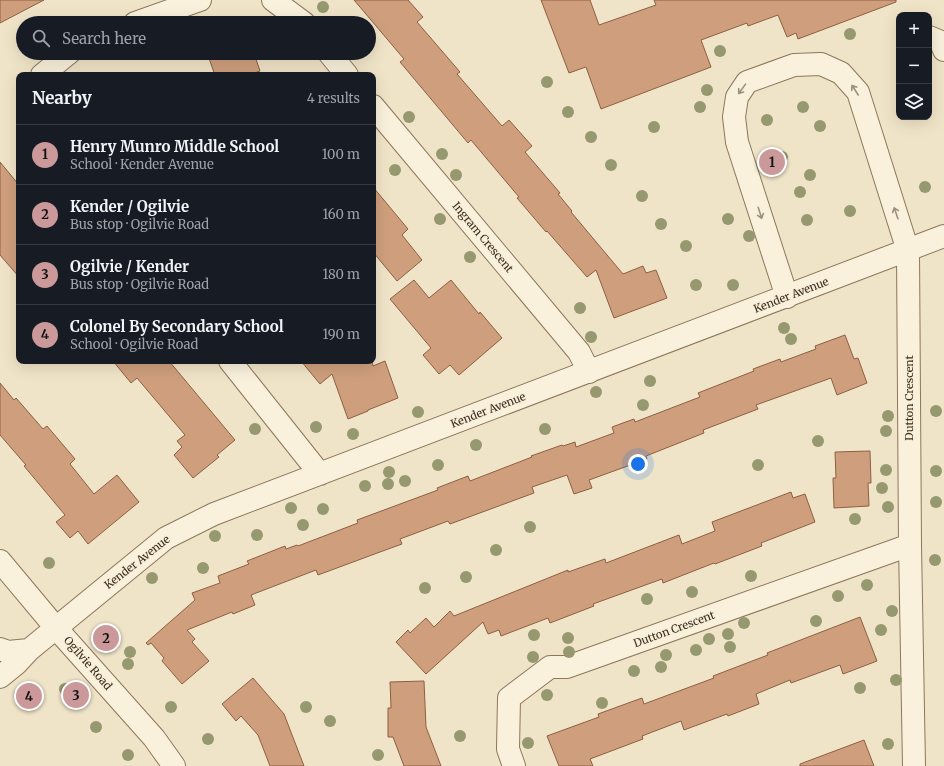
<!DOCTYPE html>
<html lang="en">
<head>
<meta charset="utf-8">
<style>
  body { margin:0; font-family:Merriweather,serif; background:#20242c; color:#f1f3f6 }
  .controls { position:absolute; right:12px; top:12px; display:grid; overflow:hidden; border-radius:8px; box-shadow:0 4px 16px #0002 }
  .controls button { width:36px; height:36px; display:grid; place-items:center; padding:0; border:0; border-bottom:1px solid #363941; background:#171b24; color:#f1f3f6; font:20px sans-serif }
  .you { position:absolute; left:638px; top:464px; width:14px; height:14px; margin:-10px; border:3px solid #fff; border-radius:50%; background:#1a73e8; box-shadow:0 0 0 6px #1a73e833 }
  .badge { display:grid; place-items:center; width:26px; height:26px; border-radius:50%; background:#cc999b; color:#111; font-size:13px; font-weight:700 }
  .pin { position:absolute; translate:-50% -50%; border:2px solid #fff; box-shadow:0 1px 4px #0006 }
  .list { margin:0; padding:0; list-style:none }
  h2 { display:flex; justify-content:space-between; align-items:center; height:52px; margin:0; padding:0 16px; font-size:17px }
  h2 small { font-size:13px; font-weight:400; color:#9ea1a6 }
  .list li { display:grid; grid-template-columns:26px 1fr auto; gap:12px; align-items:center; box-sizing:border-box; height:60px; padding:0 16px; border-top:1px solid #363941 }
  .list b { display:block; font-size:15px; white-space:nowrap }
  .list p { margin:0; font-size:13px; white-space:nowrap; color:#9ea1a6 }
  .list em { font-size:13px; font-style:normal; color:#9ea1a6 }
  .icon { flex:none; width:22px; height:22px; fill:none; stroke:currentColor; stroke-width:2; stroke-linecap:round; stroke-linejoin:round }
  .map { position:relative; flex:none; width:944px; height:766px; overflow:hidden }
  .search { position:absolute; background:#171b24; box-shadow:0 4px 16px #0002; left:16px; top:16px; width:360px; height:44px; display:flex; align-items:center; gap:10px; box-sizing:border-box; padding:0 14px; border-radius:22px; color:#9ea1a6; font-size:15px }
  .panel { position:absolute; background:#171b24; box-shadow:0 4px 16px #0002; left:16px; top:72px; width:360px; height:292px; border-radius:8px }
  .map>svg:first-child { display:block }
</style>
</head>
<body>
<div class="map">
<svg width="944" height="766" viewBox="0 0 944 766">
  <rect width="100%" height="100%" fill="#f0e4c8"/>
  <path fill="#cf9f7d" stroke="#8d5f41" d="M 0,0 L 44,0 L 0,23 Z
    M 354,0 L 408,0 L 423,17 L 417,22 L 460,72 L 457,74 L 502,126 L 509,120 L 532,146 L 525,152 L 560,193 L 558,194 L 572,211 L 571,212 L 623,274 L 643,266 L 646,273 L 656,270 L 667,298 L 614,318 L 596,270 L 587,277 L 547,231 L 546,232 L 517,198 L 519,197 L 471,140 L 468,143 L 400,62 L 404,59 Z
    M 541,0 L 590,0 L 599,25 L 656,5 L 654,0 L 896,0 L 896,2 L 798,39 L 796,33 L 787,37 L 778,15 L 748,26 L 747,23 L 701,40 L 711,67 L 601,109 L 586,67 L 569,73 Z
    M 207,53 L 254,53 L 260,71 L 249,75 L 215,75 Z
    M 0,162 L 19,185 L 19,277 L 0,255 Z
    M 373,187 L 408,229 L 402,235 L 422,260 L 397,281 L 373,252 Z
    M 414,280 L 429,298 L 451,280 L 479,314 L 480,312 L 502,338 L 459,375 L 450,365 L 439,374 L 423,355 L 431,348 L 390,299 Z
    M 845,335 L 854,359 L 858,358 L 867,383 L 837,395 L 831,378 L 756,405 L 758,409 L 703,430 L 704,433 L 646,456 L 647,459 L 589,480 L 592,488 L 574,494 L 567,475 L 532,487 L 534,493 L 450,524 L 448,521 L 400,539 L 402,544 L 380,552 L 318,575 L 316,570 L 251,595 L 255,605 L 233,614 L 232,612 L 187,630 L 195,639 L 192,642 L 209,661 L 182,684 L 162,661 L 164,658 L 151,643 L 148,645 L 146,643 L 195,600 L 192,593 L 220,583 L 218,576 L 249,564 L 247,561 L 285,546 L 286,549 L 297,545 L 298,546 L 358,523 L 357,520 L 438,490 L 437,488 L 468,476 L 470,481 L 532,457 L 531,456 L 562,445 L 563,446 L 575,442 L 576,447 L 614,433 L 612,427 L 634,419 L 635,422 L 700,397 L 698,393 L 754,371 L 753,369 L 780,359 L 781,362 L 816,349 L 815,346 Z
    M 113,361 L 169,361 L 235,440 L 217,455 L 219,457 L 193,478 L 174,455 L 182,447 L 177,441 L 185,435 L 137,378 L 131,383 Z
    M 301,361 L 372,361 L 373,366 L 385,361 L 398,398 L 368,410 L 368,411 L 348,419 L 332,374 L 320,384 Z
    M 0,383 L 14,400 L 16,398 L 43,429 L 47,426 L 75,459 L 70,464 L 94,494 L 117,475 L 139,502 L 88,544 L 78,531 L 70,538 L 56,522 L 65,515 L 24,466 L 26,465 L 0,435 Z
    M 870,451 L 871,483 L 868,483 L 869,506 L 834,508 L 833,478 L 836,478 L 835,452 Z
    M 791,492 L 793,498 L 805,494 L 815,522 L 761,543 L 762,546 L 715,564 L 714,563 L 663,583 L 662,579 L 593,604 L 594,606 L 550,623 L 548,618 L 501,636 L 499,630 L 488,634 L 483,622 L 426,674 L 396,642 L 408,630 L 410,633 L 426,618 L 434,627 L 450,611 L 454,616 L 568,570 L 568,572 L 605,559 L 606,563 L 679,535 L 682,544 L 715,531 L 712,522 Z
    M 860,617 L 877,661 L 843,674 L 840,665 L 791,683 L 790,680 L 756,694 L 759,704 L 728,716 L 727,714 L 684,730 L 681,721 L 642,736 L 643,739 L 590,759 L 593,766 L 559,766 L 547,736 L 599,717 L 598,714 L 642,698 L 644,704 L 714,678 L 713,676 L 768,655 L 767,653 Z
    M 253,678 L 284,714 L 304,766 L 270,766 L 258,735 L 241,716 L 236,721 L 222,704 Z
    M 424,681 L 426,727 L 441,766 L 404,766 L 393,737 L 388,737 L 388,708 L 391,708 L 390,682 Z
    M 864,740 L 874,766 L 800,766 L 800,764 Z"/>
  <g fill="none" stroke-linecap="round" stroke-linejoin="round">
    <defs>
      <path id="minor" d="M 273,0 L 304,23
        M 135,23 L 200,0
        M 929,37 L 941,42 L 944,50
        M 329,53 L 347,75
        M 42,75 L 69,53
        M 373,106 L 579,352 L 589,372
        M 787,297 L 737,142 L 734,117 L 737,97 L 747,82 L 794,65 L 821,64 L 841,73 L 858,92 L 908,251 L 910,545 L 914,766
        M 230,361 L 320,474
        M 0,561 L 56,628 L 154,738 L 174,766
        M 0,649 L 8,652 L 29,650
        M 0,677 L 16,664 L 29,650 L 166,538 L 214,514 L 944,236
        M 514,766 L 508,749 L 509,698 L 550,667 L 567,667 L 910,545"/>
    </defs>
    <use href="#minor" stroke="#8d765c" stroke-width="24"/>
    <use href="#minor" stroke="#faf1dc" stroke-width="22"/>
  </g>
  <g fill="#96986f">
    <circle cx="323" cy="7" r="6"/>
    <circle cx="850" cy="34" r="6"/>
    <circle cx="720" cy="51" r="6"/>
    <circle cx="547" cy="82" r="6"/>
    <circle cx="707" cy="90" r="6"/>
    <circle cx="700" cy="107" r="6"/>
    <circle cx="803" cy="107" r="6"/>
    <circle cx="568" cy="112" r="6"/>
    <circle cx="409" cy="117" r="6"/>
    <circle cx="767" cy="120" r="6"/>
    <circle cx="820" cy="126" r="6"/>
    <circle cx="654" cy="127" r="6"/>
    <circle cx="591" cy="137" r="6"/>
    <circle cx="442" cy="154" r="6"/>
    <circle cx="782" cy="157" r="6"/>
    <circle cx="611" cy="165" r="6"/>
    <circle cx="395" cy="170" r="6"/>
    <circle cx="456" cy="175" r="6"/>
    <circle cx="810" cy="175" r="6"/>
    <circle cx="925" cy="187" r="6"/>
    <circle cx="800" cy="192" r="6"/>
    <circle cx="642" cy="196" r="6"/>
    <circle cx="850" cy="211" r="6"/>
    <circle cx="440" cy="219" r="6"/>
    <circle cx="728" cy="219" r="6"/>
    <circle cx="807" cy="220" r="6"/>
    <circle cx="661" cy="224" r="6"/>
    <circle cx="749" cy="236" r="6"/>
    <circle cx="686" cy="246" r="6"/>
    <circle cx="470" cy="257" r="6"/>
    <circle cx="696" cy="285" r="6"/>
    <circle cx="733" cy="285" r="6"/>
    <circle cx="580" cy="308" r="6"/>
    <circle cx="784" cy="328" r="6"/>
    <circle cx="591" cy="337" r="6"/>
    <circle cx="791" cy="339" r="6"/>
    <circle cx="650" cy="381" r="6"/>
    <circle cx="596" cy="392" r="6"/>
    <circle cx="643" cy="405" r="6"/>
    <circle cx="936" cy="411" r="6"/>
    <circle cx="418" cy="412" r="6"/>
    <circle cx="888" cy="416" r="6"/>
    <circle cx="316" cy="427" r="6"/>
    <circle cx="255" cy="429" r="6"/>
    <circle cx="545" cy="429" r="6"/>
    <circle cx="886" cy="431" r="6"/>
    <circle cx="353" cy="434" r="6"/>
    <circle cx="818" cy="441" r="6"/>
    <circle cx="476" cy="445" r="6"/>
    <circle cx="438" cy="465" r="6"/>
    <circle cx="758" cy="465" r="6"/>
    <circle cx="886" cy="470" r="6"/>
    <circle cx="936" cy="471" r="6"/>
    <circle cx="389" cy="472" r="6"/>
    <circle cx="405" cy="481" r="6"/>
    <circle cx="388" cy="484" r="6"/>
    <circle cx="365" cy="486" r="6"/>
    <circle cx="882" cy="488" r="6"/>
    <circle cx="936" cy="502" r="6"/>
    <circle cx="888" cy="507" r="6"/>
    <circle cx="291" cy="508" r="6"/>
    <circle cx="323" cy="509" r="6"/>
    <circle cx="855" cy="519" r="6"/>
    <circle cx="303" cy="525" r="6"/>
    <circle cx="530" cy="527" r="6"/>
    <circle cx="257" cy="535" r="6"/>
    <circle cx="215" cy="536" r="6"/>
    <circle cx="496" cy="550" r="6"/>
    <circle cx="935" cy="560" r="6"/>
    <circle cx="49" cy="563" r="6"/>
    <circle cx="203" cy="568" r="6"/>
    <circle cx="751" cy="576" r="6"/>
    <circle cx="466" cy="577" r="6"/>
    <circle cx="152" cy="578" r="6"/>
    <circle cx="867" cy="585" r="6"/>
    <circle cx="425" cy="588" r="6"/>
    <circle cx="692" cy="592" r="6"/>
    <circle cx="838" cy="596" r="6"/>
    <circle cx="647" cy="599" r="6"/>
    <circle cx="892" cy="611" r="6"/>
    <circle cx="816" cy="621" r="6"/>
    <circle cx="744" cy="623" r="6"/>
    <circle cx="881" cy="630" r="6"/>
    <circle cx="728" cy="634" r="6"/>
    <circle cx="534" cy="635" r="6"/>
    <circle cx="568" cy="638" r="6"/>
    <circle cx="709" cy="639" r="6"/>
    <circle cx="730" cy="647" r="6"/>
    <circle cx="696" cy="650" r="6"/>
    <circle cx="130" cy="652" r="6"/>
    <circle cx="569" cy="652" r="6"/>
    <circle cx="666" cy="655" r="6"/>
    <circle cx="533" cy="657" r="6"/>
    <circle cx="128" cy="664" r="6"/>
    <circle cx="661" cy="667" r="6"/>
    <circle cx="634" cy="671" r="6"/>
    <circle cx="896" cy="680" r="6"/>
    <circle cx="860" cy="688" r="6"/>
    <circle cx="65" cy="689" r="6"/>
    <circle cx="20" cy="694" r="6"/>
    <circle cx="547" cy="695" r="6"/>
    <circle cx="602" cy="703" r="6"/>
    <circle cx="171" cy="707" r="6"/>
    <circle cx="306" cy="707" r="6"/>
    <circle cx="330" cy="721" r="6"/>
    <circle cx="96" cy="727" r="6"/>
    <circle cx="460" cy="736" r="6"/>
    <circle cx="208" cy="739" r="6"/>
    <circle cx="528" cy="743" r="6"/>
    <circle cx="888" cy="744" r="6"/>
    <circle cx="128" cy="755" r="6"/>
    <circle cx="378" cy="755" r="6"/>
  </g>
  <defs><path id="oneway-shaft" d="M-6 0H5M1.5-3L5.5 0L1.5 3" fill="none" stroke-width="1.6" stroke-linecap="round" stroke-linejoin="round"/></defs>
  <g stroke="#9c907e">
    <use href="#oneway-shaft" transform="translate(742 89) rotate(126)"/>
    <use href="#oneway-shaft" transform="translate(855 90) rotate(-123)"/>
    <use href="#oneway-shaft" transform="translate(760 213) rotate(72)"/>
    <use href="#oneway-shaft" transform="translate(896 213) rotate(-109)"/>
  </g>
  <g text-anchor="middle" stroke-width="3" stroke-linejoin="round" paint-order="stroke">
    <g font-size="11" fill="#3d2e20" stroke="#f7eed8">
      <text transform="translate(483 237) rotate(50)" y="4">Ingram Crescent</text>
      <text transform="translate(791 295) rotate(-21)" y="4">Kender Avenue</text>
      <text transform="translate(909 398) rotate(-90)" y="4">Dutton Crescent</text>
      <text transform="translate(488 410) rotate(-21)" y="4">Kender Avenue</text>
      <text transform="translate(137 562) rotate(-38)" y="4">Kender Avenue</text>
      <text transform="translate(674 629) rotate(-20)" y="4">Dutton Crescent</text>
      <text transform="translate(88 663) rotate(49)" y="4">Ogilvie Road</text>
    </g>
  </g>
</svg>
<div class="controls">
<button>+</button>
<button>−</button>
<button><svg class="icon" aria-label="layers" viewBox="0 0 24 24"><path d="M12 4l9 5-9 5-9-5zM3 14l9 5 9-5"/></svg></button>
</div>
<div class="you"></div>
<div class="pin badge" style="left:772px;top:162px">1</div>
<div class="pin badge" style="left:106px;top:638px">2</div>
<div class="pin badge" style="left:76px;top:695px">3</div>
<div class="pin badge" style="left:29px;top:696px">4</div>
<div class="search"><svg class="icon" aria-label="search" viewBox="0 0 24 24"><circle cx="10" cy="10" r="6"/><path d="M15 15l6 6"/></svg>Search here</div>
<section class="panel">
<h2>Nearby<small>4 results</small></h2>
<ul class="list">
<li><span class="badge">1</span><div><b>Henry Munro Middle School</b><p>School · Kender Avenue</p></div><em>100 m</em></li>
<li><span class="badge">2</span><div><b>Kender / Ogilvie</b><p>Bus stop · Ogilvie Road</p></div><em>160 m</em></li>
<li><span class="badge">3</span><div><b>Ogilvie / Kender</b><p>Bus stop · Ogilvie Road</p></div><em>180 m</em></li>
<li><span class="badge">4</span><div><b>Colonel By Secondary School</b><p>School · Ogilvie Road</p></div><em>190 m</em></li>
</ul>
</section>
</div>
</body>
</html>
